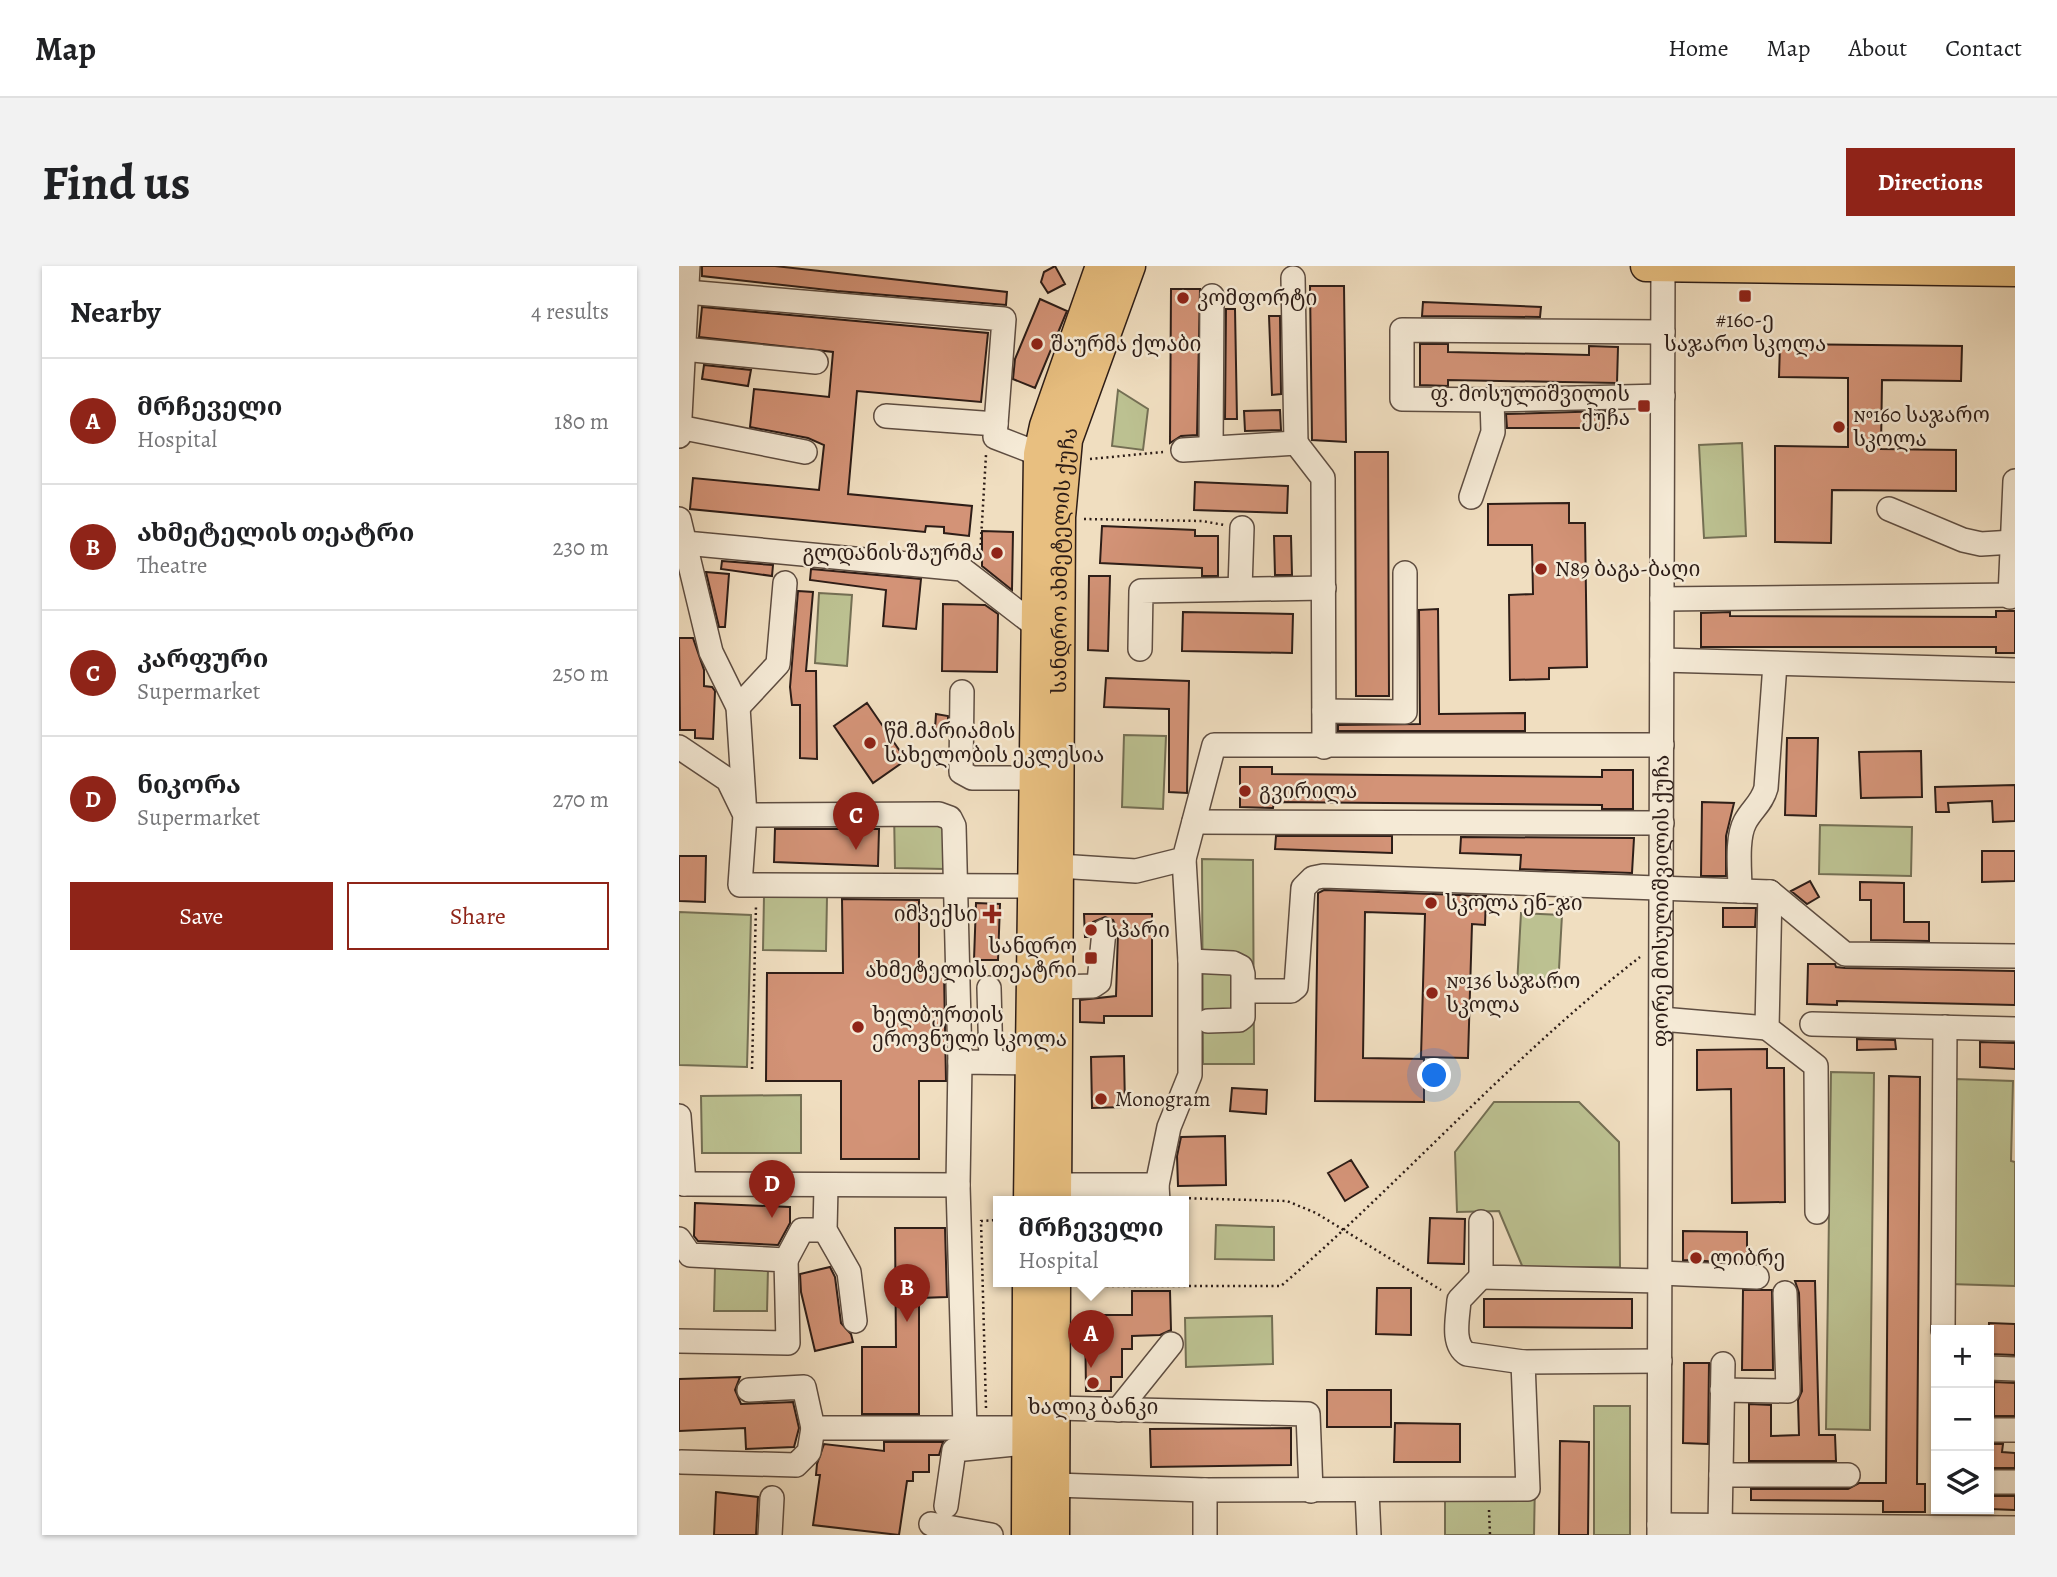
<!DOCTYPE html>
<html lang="en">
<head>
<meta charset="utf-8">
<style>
  body { margin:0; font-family:Alegreya,"Noto Serif Georgian",serif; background:#f2f2f2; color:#202124 }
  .controls { position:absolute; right:21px; bottom:21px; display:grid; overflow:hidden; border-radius:0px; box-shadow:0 2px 5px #0004 }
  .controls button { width:63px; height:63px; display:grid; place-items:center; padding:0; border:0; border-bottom:2px solid #e0e0e0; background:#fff; color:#202124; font:35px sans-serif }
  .you { position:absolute; left:756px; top:810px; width:24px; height:24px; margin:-18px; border:5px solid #fff; border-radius:50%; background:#1a73e8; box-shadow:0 0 0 10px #1a73e833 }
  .badge { display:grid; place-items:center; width:46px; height:46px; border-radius:50%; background:#8f2418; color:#fff; font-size:23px; font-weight:700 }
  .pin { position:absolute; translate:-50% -58px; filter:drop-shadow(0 2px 4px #0008) }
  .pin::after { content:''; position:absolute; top:37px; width:24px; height:21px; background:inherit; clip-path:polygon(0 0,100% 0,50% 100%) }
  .popup { position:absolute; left:314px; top:930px; width:196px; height:91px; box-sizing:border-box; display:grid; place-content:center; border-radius:0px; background:#fff; filter:drop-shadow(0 2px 5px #0005); font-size:23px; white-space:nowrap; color:#757577 }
  .popup b { font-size:26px; color:#202124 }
  .popup::after { content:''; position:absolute; left:50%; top:100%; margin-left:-14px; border:14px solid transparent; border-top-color:#fff }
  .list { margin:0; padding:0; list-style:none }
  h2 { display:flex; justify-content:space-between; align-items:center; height:91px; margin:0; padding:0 28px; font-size:30px }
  h2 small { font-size:23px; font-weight:400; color:#757577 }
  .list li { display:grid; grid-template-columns:46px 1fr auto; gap:21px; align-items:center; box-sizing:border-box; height:126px; padding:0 28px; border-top:2px solid #e0e0e0 }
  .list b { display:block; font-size:26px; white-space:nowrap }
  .list p { margin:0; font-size:23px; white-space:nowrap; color:#757577 }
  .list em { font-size:23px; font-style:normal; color:#757577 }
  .actions { display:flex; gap:14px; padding:21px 28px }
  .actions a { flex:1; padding:16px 0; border:2px solid #8f2418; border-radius:0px; text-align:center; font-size:24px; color:#8f2418 }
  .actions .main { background:#8f2418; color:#fff }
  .icon { flex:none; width:38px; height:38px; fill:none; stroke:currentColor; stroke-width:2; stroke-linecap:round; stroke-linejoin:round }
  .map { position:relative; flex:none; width:1336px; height:1269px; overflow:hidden; border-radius:0px }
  header { display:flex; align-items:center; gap:42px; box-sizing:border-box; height:98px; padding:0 35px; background:#fff; border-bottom:2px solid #e0e0e0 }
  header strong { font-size:33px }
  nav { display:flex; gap:38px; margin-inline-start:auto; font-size:24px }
  .intro { display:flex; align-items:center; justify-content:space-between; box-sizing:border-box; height:168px; padding:0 42px }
  h1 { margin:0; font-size:49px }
  .button { padding:18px 32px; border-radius:0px; background:#8f2418; color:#fff; font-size:24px; font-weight:700 }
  main { display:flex; gap:42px; padding:0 42px }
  aside { flex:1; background:#fff; border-radius:0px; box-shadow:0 2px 5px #0004 }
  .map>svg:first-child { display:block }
</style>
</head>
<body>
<header>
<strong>Map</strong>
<nav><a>Home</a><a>Map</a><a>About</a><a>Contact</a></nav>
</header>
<div class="intro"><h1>Find us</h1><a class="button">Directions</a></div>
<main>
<aside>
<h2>Nearby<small>4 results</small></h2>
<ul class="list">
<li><span class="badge">A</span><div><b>მრჩეველი</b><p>Hospital</p></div><em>180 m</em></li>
<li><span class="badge">B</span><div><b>ახმეტელის თეატრი</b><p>Theatre</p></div><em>230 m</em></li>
<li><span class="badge">C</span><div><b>კარფური</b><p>Supermarket</p></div><em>250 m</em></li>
<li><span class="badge">D</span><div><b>ნიკორა</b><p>Supermarket</p></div><em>270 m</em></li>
</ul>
<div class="actions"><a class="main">Save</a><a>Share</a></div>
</aside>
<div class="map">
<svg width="1336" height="1269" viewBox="0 0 1336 1269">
  <rect width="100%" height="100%" fill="#f0dec0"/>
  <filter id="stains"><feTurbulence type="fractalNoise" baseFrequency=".00286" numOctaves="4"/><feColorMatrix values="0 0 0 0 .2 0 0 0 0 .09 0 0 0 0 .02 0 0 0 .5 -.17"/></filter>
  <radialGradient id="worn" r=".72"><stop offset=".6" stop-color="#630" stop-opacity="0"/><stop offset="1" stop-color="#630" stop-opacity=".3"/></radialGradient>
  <path fill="#bcc191" stroke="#746f54" stroke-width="2" d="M 439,124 L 469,143 L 464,184 L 433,180 Z
    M 1063,177 L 1067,270 L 1025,272 L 1020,179 Z
    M 140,327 L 173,329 L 168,400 L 136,397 Z
    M 445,469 L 487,470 L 484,543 L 443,541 Z
    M 215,545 L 266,545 L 267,603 L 216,602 Z
    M 1141,559 L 1233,561 L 1232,610 L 1140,608 Z
    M 523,593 L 574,594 L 575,798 L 524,798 Z
    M 85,630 L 148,631 L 147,685 L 84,684 Z
    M 0,646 L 72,649 L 68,801 L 0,799 Z
    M 842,647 L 883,649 L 879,721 L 838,719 Z
    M 1152,806 L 1195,807 L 1191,1164 L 1147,1163 Z
    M 1276,813 L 1334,815 L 1332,895 L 1336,896 L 1336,1020 L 1270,1018 Z
    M 122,829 L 122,887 L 23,887 L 22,830 Z
    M 815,836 L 900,836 L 940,876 L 941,1001 L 844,1002 L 820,945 L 778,946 L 776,886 Z
    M 537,959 L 595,961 L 595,994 L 536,993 Z
    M 36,1002 L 89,1002 L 88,1045 L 35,1045 Z
    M 593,1050 L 594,1098 L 507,1101 L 506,1052 Z
    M 915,1140 L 951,1140 L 951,1269 L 915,1269 Z
    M 766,1214 L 856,1215 L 855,1269 L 766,1269 Z"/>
  <path fill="#d39377" stroke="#2d1d17" stroke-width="2" d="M 23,0 L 96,0 L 328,26 L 327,39 L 158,25 L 23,10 Z
    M 376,0 L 386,18 L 369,27 L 362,16 L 365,6 Z
    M 631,20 L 665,20 L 667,176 L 633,174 Z
    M 492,23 L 521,23 L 518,169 L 502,170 L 491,177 Z
    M 361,33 L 388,45 L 356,122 L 334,113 L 336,93 Z
    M 744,36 L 862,41 L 861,51 L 743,50 Z
    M 23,41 L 309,67 L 302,136 L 178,125 L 169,228 L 293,240 L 290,270 L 265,267 L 265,261 L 247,260 L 246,266 L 11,243 L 14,212 L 140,224 L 145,179 L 129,172 L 71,161 L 75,123 L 150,131 L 154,86 L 20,71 Z
    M 547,43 L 556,43 L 558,153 L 546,153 Z
    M 590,50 L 601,50 L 602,128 L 593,129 Z
    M 741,78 L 769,78 L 769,86 L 910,89 L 910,80 L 939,81 L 938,117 L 769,114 L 769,120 L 741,119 Z
    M 1101,78 L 1283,80 L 1282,115 L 1203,114 L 1202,183 L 1277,184 L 1277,225 L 1153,224 L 1152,277 L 1096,276 L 1096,180 L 1169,181 L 1169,112 L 1100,111 Z
    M 25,99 L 72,104 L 69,120 L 23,113 Z
    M 601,144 L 602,164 L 566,165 L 565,145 Z
    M 929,145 L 930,162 L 828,162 L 827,148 Z
    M 676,186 L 709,186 L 710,430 L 677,430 Z
    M 516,216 L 609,220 L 608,247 L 515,244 Z
    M 890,237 L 890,257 L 906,257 L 908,401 L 870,402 L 870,413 L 831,414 L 830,329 L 854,328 L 853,279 L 809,279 L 809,238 Z
    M 423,260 L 516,264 L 516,270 L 539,270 L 539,310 L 523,310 L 523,302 L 421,297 Z
    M 303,265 L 334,266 L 333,324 L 303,300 Z
    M 595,270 L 612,270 L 613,309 L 596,309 Z
    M 43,295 L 94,299 L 93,310 L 42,303 Z
    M 132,303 L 242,313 L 237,363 L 204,360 L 207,324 L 131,314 Z
    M 27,306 L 50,308 L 46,361 L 40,361 Z
    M 410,310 L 431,310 L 429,385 L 409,384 Z
    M 119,325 L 134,326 L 127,405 L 137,405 L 138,493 L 121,492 L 121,439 L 113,439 L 111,421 Z
    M 264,338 L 306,339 L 319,348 L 318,406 L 263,405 Z
    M 759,343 L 760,448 L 846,447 L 846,465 L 659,465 L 659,459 L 741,458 L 740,344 Z
    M 1317,345 L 1336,345 L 1336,387 L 1317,387 L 1317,381 L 1022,381 L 1022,347 L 1051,346 L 1051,350 L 1317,351 Z
    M 504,346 L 614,348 L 613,387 L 503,385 Z
    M 0,372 L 14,372 L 25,404 L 25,420 L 33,421 L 36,425 L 34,473 L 16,472 L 16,464 L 1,464 Z
    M 427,412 L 510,415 L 508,527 L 490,526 L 490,443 L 425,441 Z
    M 188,437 L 227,494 L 194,517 L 155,460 Z
    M 257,448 L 269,450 L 269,465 L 256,463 Z
    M 1108,472 L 1139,472 L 1137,550 L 1106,549 Z
    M 1242,485 L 1243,531 L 1182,532 L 1180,486 Z
    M 561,501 L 593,501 L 593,508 L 923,511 L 923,504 L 954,504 L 954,543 L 923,543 L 923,539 L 595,536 L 594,542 L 561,541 Z
    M 1336,519 L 1336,555 L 1314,556 L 1313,535 L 1269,537 L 1270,546 L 1257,546 L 1256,521 Z
    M 1023,536 L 1055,537 L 1047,570 L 1047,610 L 1022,610 Z
    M 96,563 L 200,563 L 199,600 L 95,596 Z
    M 597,570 L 713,570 L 713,587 L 596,583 Z
    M 782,571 L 955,572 L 953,607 L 841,603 L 842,589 L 781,587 Z
    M 1303,585 L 1336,585 L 1336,615 L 1303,616 Z
    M 0,590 L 27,590 L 26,636 L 0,635 Z
    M 1131,615 L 1140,631 L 1128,638 L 1112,625 Z
    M 1181,616 L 1225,617 L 1225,656 L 1250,656 L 1250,675 L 1192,674 L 1192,634 L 1181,634 Z
    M 645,624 L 807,630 L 806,659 L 793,658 L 789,792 L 742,791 L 746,648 L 686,646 L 684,792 L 745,793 L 745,836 L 636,835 L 639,627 Z
    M 163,633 L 240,634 L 240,707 L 265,707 L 267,815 L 240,815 L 240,893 L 162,893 L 162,815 L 87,815 L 88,707 L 164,707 Z
    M 297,637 L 321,638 L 319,694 L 295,694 Z
    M 1044,642 L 1077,642 L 1076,661 L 1044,661 Z
    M 405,648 L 473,648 L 473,750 L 425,750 L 425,757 L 401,756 L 401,734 L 437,730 L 439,666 L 434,654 L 426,651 L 414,656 L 410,671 L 406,671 Z
    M 1129,698 L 1156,698 L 1157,701 L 1166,702 L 1336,705 L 1336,739 L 1158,735 L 1158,739 L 1128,738 Z
    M 1178,773 L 1216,774 L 1217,783 L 1178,784 Z
    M 1301,776 L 1336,777 L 1336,803 L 1301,801 Z
    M 1088,783 L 1088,802 L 1105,802 L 1106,936 L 1053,937 L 1052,823 L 1018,824 L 1018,784 Z
    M 445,790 L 446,841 L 413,842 L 412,791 Z
    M 1210,810 L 1241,811 L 1238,1218 L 1246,1218 L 1246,1246 L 1204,1246 L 1204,1235 L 1072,1234 L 1072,1223 L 1169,1223 L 1180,1217 L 1207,1217 Z
    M 553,822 L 588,824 L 587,848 L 551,845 Z
    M 546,870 L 547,919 L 499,920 L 498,890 L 502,871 Z
    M 672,894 L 689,921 L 666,935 L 649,907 Z
    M 16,937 L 111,941 L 111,957 L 99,979 L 19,975 L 15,970 Z
    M 751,952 L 786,953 L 785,998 L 749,997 Z
    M 216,962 L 266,962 L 268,1031 L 240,1032 L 240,1148 L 183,1148 L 183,1081 L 217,1081 Z
    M 1004,965 L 1068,966 L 1068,997 L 1004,994 Z
    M 151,1001 L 156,1011 L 162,1057 L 172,1068 L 174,1076 L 136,1085 L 122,1026 L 121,1008 Z
    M 1116,1015 L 1136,1015 L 1140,1169 L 1156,1169 L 1157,1195 L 1070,1195 L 1070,1138 L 1092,1139 L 1092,1170 L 1120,1169 L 1119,1134 L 1123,1125 L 1120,1027 Z
    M 698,1022 L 732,1022 L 732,1069 L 697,1068 Z
    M 1064,1024 L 1093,1024 L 1094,1104 L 1063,1104 Z
    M 453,1025 L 491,1025 L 492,1064 L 481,1069 L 453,1070 L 453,1083 L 443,1083 L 443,1111 L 432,1111 L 432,1125 L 407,1125 L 406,1049 L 453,1049 Z
    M 805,1033 L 953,1033 L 953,1062 L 805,1061 Z
    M 1310,1057 L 1336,1058 L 1336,1089 L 1310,1088 Z
    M 1005,1097 L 1030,1097 L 1029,1178 L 1004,1177 Z
    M 61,1111 L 56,1124 L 62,1138 L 114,1136 L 120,1162 L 115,1181 L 67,1183 L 66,1162 L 0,1165 L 0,1113 Z
    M 1315,1116 L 1336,1117 L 1336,1150 L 1315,1150 Z
    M 648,1124 L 712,1124 L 712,1161 L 648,1161 Z
    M 716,1157 L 781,1158 L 781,1196 L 715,1196 Z
    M 612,1162 L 612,1199 L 472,1201 L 471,1163 Z
    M 881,1175 L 910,1176 L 909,1269 L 880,1269 Z
    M 205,1176 L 264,1176 L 260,1189 L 250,1189 L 250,1206 L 234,1206 L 234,1215 L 228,1215 L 220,1269 L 134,1259 L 141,1209 L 137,1209 L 138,1198 L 145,1178 L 205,1185 Z
    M 1310,1178 L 1324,1178 L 1323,1186 L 1336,1187 L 1336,1202 L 1310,1202 Z
    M 37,1226 L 79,1231 L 77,1269 L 35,1269 Z
    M 1310,1230 L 1336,1230 L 1336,1244 L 1310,1243 Z"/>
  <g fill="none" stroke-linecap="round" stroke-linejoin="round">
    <defs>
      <g id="minor">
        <path d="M 614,12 L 617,177"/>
        <path d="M 7,26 L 325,53 L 316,171 L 360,188"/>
        <path d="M 4,83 L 137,96"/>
        <path d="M 813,134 L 723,133 L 723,64 L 984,66"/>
        <path d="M 207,150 L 317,158"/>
        <path d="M 0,161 L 126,186"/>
        <path d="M 0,170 L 9,0"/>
        <path d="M 532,182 L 533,30"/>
        <path d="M 504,184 L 617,177 L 644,212 L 645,481"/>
        <path d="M 792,231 L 814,166 L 813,134 L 984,130"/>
        <path d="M 1210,243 L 1284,274 L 1302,278 L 1334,276"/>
        <path d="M 0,253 L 32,386 L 59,441 L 66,549 L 260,548 L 271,552 L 275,560 L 281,796"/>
        <path d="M 6,277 L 283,303 L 357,360"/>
        <path d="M 561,323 L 563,262"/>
        <path d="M 1331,331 L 1336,215"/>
        <path d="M 983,333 L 1336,329"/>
        <path d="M 461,383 L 462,325 L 645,322"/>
        <path d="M 983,394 L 1336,404"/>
        <path d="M 283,426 L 282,506 L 293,512 L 355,512"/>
        <path d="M 59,441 L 99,398 L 106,317"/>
        <path d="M 645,445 L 726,446 L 726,307"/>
        <path d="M 0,481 L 49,514 L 66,549 L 61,619 L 370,620"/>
        <path d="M 515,556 L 983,557"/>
        <path d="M 380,600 L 457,605 L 505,593 L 535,479 L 983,479"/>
        <path d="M 1061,625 C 1061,605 1057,573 1066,556 C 1073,543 1083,537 1087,522 L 1096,398"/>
        <path d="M 1091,626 L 1088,762 L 1137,800 L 1138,946"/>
        <path d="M 511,695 L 554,697 L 562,701 L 564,708 L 564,751 L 560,754 L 529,755"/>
        <path d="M 378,721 L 414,720 L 420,716 L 425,665"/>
        <path d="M 310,722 L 312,796"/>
        <path d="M 565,725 L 612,725 L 617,721 L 624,622 L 634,612 L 644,610 L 1091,626 L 1166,688 L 1336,690"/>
        <path d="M 982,753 L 1088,762"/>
        <path d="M 1133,758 L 1336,763"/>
        <path d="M 0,850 L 5,918"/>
        <path d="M 5,918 L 279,919"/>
        <path d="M 377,919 L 478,919"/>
        <path d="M 147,921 L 146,964 L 170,1006 L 176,1055"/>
        <path d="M 479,936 L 478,919 L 490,861 L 511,809 L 511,695 L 505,593"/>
        <path d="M 802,956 L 802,1011 L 981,1015"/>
        <path d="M 0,973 L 11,989 L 107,994 L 109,1077 L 0,1075"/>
        <path d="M 107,994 L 123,964 L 146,964"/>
        <path d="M 981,1007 L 1078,1011"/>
        <path d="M 802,1011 L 780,1034 C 779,1051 772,1078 788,1088 L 844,1096"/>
        <path d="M 1264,1064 L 1266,761"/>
        <path d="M 1310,1102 L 1336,1103"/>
        <path d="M 70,1124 L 125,1121 L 134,1162 L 347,1162"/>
        <path d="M 1043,1124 L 1109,1125 L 1106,1027"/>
        <path d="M 376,1142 L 629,1148 L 632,1225"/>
        <path d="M 439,1144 L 492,1078"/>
        <path d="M 286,1163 L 279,919 L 281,796 L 352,797"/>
        <path d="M 1310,1164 L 1336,1164"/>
        <path d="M 2,1196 L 117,1199 L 130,1186 L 134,1162"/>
        <path d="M 1042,1209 L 1169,1209"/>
        <path d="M 1310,1216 L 1336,1216"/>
        <path d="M 376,1219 L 526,1224 L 849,1223 L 844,1096 L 981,1095"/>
        <path d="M 688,1225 L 690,1269"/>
        <path d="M 267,1240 L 275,1184 L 347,1177"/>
        <path d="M 252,1258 L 312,1269"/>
        <path d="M 980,1259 L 1336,1262"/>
        <path d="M 1041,1259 L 1044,1098"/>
        <path d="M 91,1269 L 93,1232"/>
        <path d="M 526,1269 L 526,1224"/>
        <path id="s1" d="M 980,1269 L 984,0"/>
      </g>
      <g id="major">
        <path d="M 967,0 L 1336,5"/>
        <path d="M 350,936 L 360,188 L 366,160 L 422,0"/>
        <path id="s2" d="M 377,936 L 381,251 L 388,174 L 451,0"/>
        <path d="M 348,1269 L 349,1016"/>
        <path d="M 375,1269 L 376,1016"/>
      </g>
    </defs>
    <use href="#minor" stroke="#5e4d41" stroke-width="26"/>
    <use href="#major" stroke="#2d1d17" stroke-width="33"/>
    <path stroke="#2d1d17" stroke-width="2.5" stroke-dasharray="2 3.5" stroke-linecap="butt" d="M 411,193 L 484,186
      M 405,253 L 523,255 L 545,259
      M 301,290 L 307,189
      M 73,803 L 77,640
      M 499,932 L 608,935 L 637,947 L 762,1024
      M 400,1020 L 602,1020 C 725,914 832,791 961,691
      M 307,1142 L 302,955 L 319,954
      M 810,1244 L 811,1269"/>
    <use href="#minor" stroke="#f5ead6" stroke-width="23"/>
    <use href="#major" stroke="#e8bf80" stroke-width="30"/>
  </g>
  <g fill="#8f2418" stroke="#f5ead6" stroke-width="2.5">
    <rect x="1059" y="23" width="14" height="14" rx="3.5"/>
    <circle cx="504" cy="32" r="7"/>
    <circle cx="358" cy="78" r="7"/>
    <rect x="958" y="133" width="14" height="14" rx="3.5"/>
    <circle cx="1160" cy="161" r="7"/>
    <circle cx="318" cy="287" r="7"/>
    <circle cx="862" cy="303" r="7"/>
    <circle cx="191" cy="477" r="7"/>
    <circle cx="566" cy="525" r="7"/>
    <circle cx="752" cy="637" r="7"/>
    <path d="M309.5 637.5h7v7h7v7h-7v7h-7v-7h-7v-7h7z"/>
    <circle cx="412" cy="664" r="7"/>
    <rect x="405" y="685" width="14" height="14" rx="3.5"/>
    <circle cx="753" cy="727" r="7"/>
    <circle cx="179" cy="761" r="7"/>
    <circle cx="422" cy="833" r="7"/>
    <circle cx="1017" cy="992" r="7"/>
    <circle cx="414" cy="1117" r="7"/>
  </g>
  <g text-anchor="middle" stroke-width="5" stroke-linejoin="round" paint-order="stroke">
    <g font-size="21" fill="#2d1d17" stroke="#f5ead6" text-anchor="start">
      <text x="518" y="39">კომფორტი</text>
      <text x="1066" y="61" text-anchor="middle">#160-ე<tspan x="1066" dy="24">საჯარო სკოლა</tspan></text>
      <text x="372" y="85">შაურმა ქლაბი</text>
      <text x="951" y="135" text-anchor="end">ფ. მოსულიშვილის<tspan x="951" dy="24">ქუჩა</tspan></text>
      <text x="1174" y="156">№160 საჯარო<tspan x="1174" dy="24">სკოლა</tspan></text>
      <text x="304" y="294" text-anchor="end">გლდანის შაურმა</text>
      <text x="876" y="310">N89 ბაგა-ბაღი</text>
      <text x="205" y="472">წმ.მარიამის<tspan x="205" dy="24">სახელობის ეკლესია</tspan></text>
      <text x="580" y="532">გვირილა</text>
      <text x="766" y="644">სკოლა ენ-ჯი</text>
      <text x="299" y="655" text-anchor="end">იმპექსი</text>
      <text x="426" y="671">სპარი</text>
      <text x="398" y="687" text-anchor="end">სანდრო<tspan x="398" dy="24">ახმეტელის თეატრი</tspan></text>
      <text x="767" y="722">№136 საჯარო<tspan x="767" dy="24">სკოლა</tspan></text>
      <text x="193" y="756">ხელბურთის<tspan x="193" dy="24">ეროვნული სკოლა</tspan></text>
      <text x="436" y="840">Monogram</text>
      <text x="1031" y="999">ლიბრე</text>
      <text x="414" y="1148" text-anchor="middle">ხალიკ ბანკი</text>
    </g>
    <g font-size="21" fill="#2d1d17" stroke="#f5ead6">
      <text dy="7" stroke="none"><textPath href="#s2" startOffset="642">სანდრო ახმეტელის ქუჩა</textPath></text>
      <text dy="7" stroke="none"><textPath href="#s1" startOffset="634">ფორე მოსულიშვილის ქუჩა</textPath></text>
    </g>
  </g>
  <rect width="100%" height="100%" filter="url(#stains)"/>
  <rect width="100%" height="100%" fill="url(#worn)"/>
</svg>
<div class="controls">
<button>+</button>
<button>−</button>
<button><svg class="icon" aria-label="layers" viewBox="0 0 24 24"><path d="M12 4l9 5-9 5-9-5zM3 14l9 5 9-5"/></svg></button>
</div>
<div class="you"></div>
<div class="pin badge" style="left:412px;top:1102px">A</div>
<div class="popup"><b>მრჩეველი</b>Hospital</div>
<div class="pin badge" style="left:228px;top:1056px">B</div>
<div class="pin badge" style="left:177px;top:584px">C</div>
<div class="pin badge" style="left:93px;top:952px">D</div>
</div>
</main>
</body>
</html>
